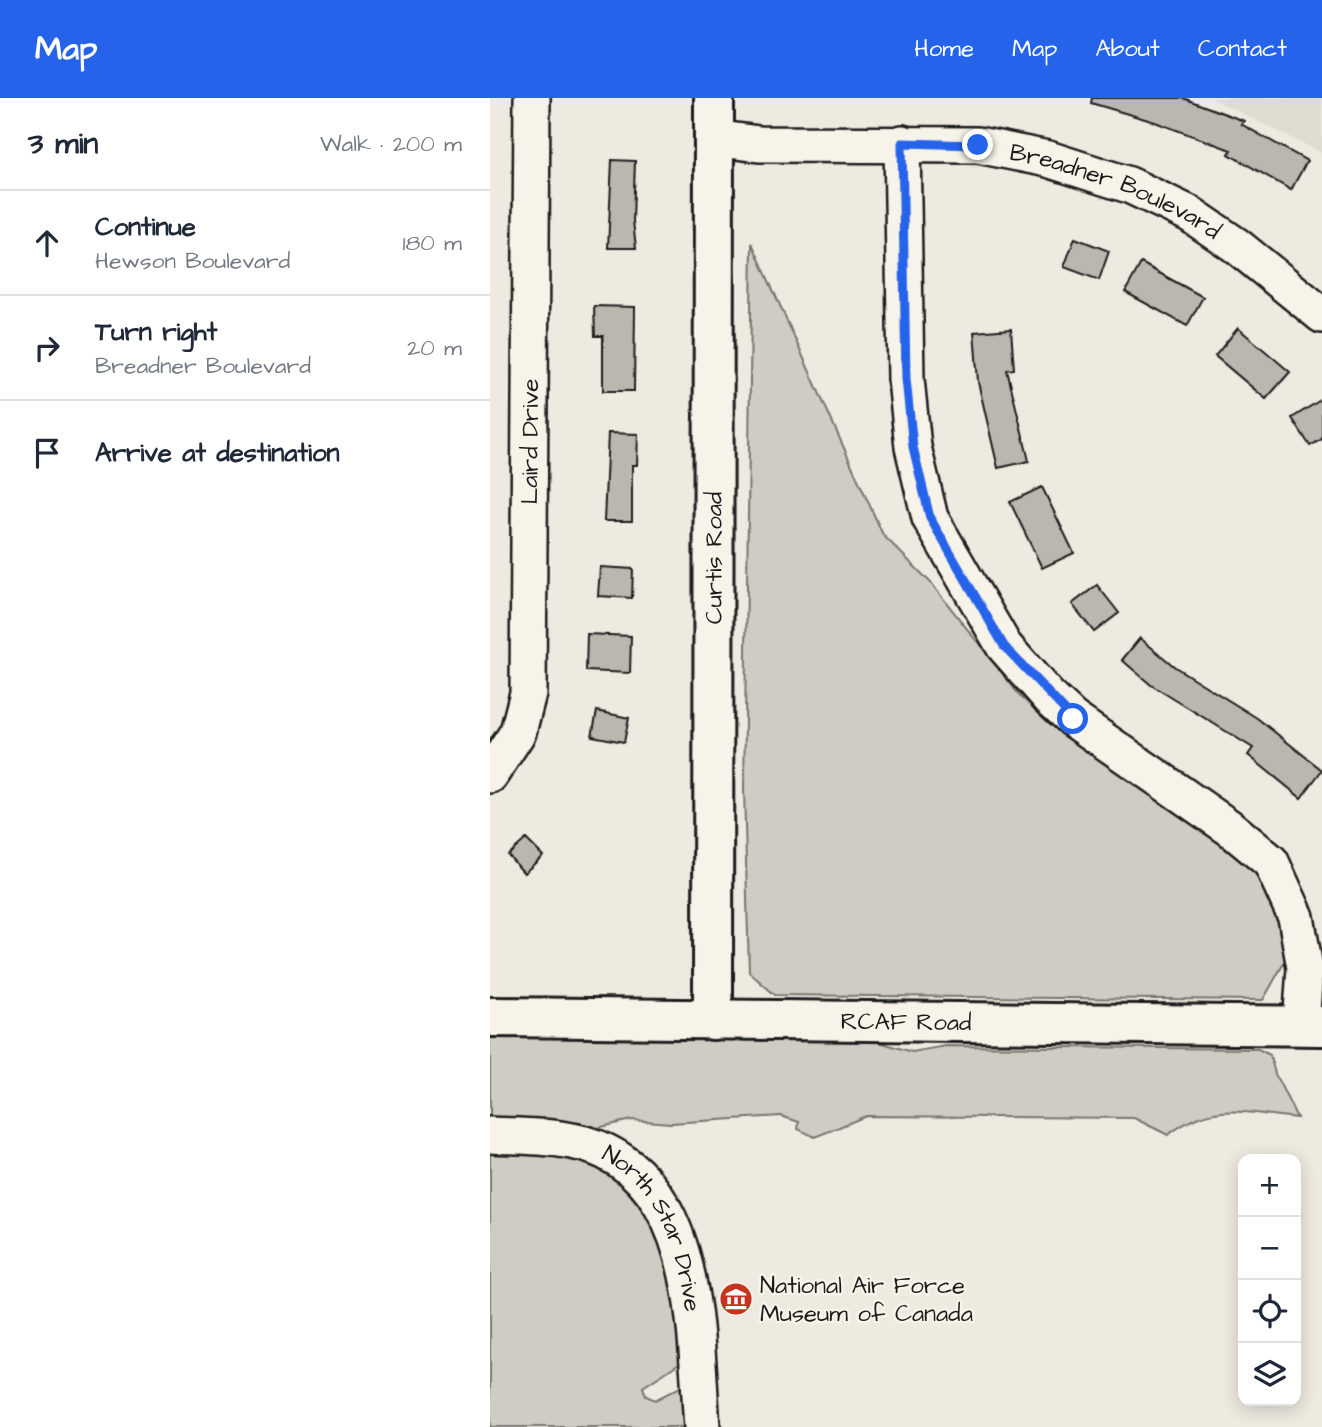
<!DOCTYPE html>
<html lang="en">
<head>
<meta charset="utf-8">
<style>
  body { margin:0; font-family:"Architects Daughter",sans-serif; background:#f2f2f3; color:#1f2937 }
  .controls { position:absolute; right:21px; bottom:21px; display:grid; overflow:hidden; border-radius:14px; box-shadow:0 4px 18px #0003 }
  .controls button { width:63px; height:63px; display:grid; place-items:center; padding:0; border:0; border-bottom:2px solid #e0e1e3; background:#fff; color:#1f2937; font:35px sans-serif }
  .stop { position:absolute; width:21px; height:21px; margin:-16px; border:5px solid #2563eb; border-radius:50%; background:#fff }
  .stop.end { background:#2563eb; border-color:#fff; box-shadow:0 2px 7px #0008 }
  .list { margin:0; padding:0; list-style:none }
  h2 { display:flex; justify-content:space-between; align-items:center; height:91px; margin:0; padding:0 28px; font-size:30px }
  h2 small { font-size:23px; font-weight:400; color:#747a83 }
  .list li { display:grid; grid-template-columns:46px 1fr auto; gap:21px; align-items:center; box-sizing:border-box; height:105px; padding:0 28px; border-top:2px solid #e0e1e3 }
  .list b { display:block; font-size:26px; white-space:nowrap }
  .list p { margin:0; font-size:23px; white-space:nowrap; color:#747a83 }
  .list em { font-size:23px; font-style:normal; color:#747a83 }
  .icon { flex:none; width:38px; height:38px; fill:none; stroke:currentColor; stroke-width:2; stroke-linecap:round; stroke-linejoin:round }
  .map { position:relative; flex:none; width:832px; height:1329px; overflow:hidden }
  header { display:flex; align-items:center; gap:42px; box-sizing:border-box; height:98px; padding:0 35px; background:#2563eb; color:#fff }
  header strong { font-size:33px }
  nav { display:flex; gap:38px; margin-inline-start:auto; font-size:24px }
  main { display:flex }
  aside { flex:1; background:#fff }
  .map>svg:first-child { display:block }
</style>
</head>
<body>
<header>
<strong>Map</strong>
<nav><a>Home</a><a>Map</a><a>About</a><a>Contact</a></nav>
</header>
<main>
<aside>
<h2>3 min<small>Walk · 200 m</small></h2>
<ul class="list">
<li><svg class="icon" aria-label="ahead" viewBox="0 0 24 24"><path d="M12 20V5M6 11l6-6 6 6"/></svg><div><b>Continue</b><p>Hewson Boulevard</p></div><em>180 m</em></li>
<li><svg class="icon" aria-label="right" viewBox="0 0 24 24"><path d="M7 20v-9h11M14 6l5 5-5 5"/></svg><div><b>Turn right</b><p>Breadner Boulevard</p></div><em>20 m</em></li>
<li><svg class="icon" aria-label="arrive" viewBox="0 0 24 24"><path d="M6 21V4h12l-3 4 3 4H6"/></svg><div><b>Arrive at destination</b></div></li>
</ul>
</aside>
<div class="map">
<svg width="832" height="1329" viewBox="0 0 832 1329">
  <rect width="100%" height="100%" fill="#eeeae0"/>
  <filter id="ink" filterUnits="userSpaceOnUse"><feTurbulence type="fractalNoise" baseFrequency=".0143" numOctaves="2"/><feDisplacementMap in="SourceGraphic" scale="14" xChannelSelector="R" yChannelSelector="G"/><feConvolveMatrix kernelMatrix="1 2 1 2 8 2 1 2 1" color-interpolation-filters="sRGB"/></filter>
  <g filter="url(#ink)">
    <path fill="#dedbd1" d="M 721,0 L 832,0 L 832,55 Z"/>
    <path fill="#cfccc3" stroke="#767470" stroke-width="2" d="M 262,145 L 393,437 L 440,484 L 531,599 L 573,634 L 729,742 L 772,781 L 791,822 L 799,856 L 773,902 L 285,897 L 259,874 L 254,691 Z
      M 0,939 L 386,943 L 422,954 L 456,948 L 768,951 L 780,957 L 785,976 L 807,1020 C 755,1015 723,1002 678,1037 L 644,1020 L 376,1018 L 325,1039 L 308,1031 L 309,1024 L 291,1018 L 181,1025 L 141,1022 L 107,1030 L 89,1030 L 0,1022 Z
      M 0,1047 L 64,1050 L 123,1073 L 174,1135 L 194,1262 L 153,1289 L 156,1298 L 165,1302 L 200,1284 L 204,1329 L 0,1329 Z"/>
    <path fill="#bab7af" stroke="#1c1c1c" stroke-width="2" d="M 602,0 L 693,0 L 754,23 L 751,26 L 817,63 L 801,92 L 739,56 L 741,52 L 665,24 L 601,5 Z
      M 122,62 L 145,63 L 143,123 L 146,150 L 118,150 Z
      M 585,140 L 619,153 L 609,182 L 574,169 Z
      M 651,165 L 713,199 L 697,228 L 635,194 Z
      M 104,208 L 145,209 L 144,293 L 113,293 L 113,238 L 105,238 Z
      M 748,230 L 800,274 L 776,301 L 725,258 Z
      M 521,231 L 524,271 L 517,272 L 539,363 L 508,370 L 488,284 L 484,234 Z
      M 832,301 L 832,341 L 820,348 L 802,320 Z
      M 118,335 L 148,336 L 147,367 L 142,367 L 142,423 L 114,423 Z
      M 552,389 L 584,455 L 552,470 L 520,404 Z
      M 110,469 L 143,471 L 142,500 L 108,498 Z
      M 607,487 L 629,515 L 604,534 L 582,506 Z
      M 97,536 L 141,538 L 140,575 L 96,573 Z
      M 650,540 L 685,569 L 767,620 L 832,672 L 811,700 L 758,657 L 763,650 L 661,587 L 632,562 Z
      M 107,613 L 139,620 L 134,644 L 102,638 Z
      M 36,741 L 53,758 L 34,775 L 18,757 Z"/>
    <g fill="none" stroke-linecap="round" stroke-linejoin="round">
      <defs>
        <g id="minor">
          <path id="s1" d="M 223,40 L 269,46 L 488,47 L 558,61 L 639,87 L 700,116 L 747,148 L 832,217"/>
          <path d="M 412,45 L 416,281 L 423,349 L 440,420 L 514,548 L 559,599 L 583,621 L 740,730 L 781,764 L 806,819 L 815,870 L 811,928"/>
          <path id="s2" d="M 0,677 L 28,634 L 38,595 L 42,0"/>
          <path id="s3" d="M 0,1037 C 37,1039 83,1037 116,1054 C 210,1101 205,1239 212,1329"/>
        </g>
        <g id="major">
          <path id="s4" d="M 0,919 L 832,928"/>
          <path id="s5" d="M 223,922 L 224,0"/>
        </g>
      </defs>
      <use href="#minor" stroke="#1c1c1c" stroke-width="40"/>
      <use href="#major" stroke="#1c1c1c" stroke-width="44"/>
      <use href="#minor" stroke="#f7f3e8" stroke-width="35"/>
      <use href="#major" stroke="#f7f3e8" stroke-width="38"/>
    </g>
  </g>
  <g fill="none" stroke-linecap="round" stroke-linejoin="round" filter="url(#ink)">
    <path stroke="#2563eb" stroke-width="9" d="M 488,47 L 412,45 L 416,281 L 423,349 L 440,420 L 514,548 L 583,621"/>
  </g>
  <defs>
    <symbol id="museum-disc" viewBox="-11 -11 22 22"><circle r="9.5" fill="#c8321e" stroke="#f7f3e8"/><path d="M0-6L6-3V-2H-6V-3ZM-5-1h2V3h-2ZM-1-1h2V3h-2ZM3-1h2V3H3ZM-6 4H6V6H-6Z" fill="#fff"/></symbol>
  </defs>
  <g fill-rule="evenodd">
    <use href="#museum-disc" x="227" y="1182" width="38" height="38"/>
  </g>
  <g text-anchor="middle" stroke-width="5" stroke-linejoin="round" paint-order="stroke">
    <g font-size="24" fill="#1c1c1c" stroke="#f7f3e8">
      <text dy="8" stroke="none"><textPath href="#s1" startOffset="411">Breadner Boulevard</textPath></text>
      <text dy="8" stroke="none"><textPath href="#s2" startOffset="343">Laird Drive</textPath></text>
      <text dy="8" stroke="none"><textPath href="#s5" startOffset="462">Curtis Road</textPath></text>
      <text dy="8" stroke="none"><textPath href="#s4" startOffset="416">RCAF Road</textPath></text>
      <text dy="8" stroke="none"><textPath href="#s3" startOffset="212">North Star Drive</textPath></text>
    </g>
    <g font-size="24" fill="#1c1c1c" stroke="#f7f3e8" text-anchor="start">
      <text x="270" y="1195">National Air Force<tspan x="270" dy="28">Museum of Canada</tspan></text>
    </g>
  </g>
</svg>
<div class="controls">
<button>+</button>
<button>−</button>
<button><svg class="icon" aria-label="locate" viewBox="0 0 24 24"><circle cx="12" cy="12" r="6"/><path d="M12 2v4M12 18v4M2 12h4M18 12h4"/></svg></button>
<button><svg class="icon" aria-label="layers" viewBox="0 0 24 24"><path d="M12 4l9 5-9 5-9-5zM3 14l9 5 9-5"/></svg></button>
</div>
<div class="stop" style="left:583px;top:621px"></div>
<div class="stop end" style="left:488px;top:47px"></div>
</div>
</main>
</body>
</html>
